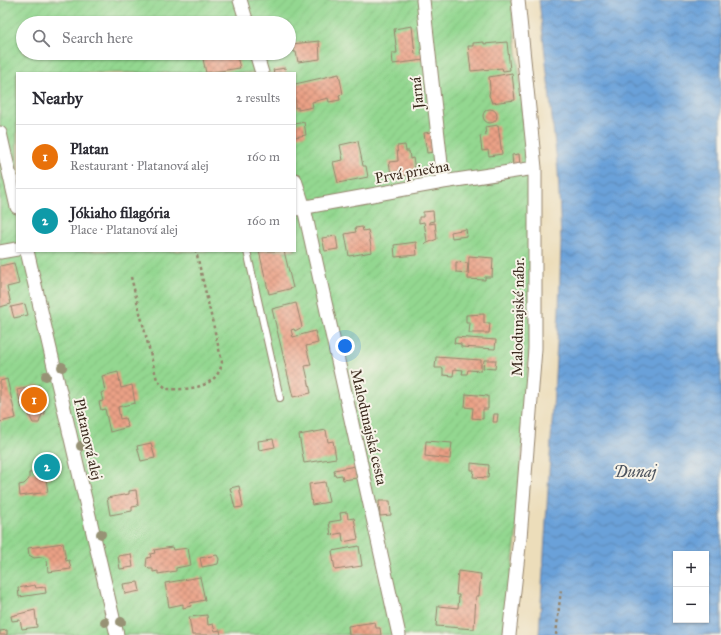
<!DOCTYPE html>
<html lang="en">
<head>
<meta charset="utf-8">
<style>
  body { margin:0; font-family:"IM FELL Great Primer",serif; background:#f2f2f3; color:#2b2b33 }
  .controls { position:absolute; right:12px; bottom:12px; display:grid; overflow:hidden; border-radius:0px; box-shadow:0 1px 3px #0004 }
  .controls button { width:36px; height:36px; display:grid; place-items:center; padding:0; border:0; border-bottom:1px solid #e1e1e2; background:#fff; color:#2b2b33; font:20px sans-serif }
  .you { position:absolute; left:345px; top:346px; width:14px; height:14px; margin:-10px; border:3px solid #fff; border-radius:50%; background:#1a73e8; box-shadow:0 0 0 6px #1a73e833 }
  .badge { display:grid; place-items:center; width:26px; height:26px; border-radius:50%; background:#b45309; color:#fff; font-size:13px; font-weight:700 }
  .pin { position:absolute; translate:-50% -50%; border:2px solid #fff; box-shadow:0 1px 4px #0006 }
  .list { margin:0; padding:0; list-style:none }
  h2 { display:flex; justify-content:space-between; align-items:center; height:52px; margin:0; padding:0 16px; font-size:17px }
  h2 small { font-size:13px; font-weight:400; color:#7c7c81 }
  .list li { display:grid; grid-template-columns:26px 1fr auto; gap:12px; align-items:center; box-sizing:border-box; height:64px; padding:0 16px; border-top:1px solid #e1e1e2 }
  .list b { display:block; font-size:15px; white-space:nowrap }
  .list p { margin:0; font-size:13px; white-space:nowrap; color:#7c7c81 }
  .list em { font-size:13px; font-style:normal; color:#7c7c81 }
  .icon { flex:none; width:22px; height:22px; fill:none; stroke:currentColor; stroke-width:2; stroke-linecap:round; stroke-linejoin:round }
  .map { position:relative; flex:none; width:721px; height:635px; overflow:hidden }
  .search { position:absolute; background:#fff; box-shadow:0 1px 3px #0004; left:16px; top:16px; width:280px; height:44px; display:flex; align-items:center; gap:10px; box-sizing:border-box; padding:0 14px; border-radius:22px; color:#7c7c81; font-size:15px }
  .panel { position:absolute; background:#fff; box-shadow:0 1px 3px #0004; left:16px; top:72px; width:280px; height:180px; border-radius:0px }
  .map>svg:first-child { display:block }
</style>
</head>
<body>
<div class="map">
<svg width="721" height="635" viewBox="0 0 721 635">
  <defs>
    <pattern id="garden-furrows" width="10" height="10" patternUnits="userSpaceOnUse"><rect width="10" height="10" fill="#93d790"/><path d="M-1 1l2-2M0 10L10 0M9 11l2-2" fill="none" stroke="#80b97c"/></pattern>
    <pattern id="water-waves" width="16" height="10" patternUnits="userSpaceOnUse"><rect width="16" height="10" fill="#6ba1d9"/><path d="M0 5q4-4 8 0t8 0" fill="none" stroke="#5983af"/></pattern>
    <pattern id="building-cross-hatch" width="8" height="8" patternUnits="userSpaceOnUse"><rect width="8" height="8" fill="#eba186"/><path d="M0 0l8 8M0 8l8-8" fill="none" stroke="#c0836d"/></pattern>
  </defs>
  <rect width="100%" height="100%" fill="#f7f3e8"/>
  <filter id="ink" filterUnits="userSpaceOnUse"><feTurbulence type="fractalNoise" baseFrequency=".025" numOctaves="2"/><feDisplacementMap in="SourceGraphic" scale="8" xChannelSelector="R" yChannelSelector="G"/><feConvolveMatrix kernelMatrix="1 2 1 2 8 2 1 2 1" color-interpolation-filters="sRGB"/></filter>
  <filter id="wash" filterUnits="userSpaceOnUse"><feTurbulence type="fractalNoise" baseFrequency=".012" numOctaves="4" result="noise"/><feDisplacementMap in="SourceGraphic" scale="16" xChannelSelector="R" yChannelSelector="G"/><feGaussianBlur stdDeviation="0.9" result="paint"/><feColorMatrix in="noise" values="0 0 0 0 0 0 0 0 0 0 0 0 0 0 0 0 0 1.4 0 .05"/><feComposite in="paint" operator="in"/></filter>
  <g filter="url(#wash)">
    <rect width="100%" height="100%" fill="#ecddba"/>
    <path fill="url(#garden-furrows)" stroke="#678057" fill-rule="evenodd" d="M 0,0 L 511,0 L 530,169 L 532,311 L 516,537 L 504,635 L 0,635 ZM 23,23 L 289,23 L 289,53 L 23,53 ZM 17,73 L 295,73 L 295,251 L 17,251 Z"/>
    <path fill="url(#water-waves)" stroke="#53667c" fill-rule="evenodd" d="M 539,0 L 721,0 L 721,635 L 539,635 L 559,310 L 561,241 L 558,172 ZM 676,554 L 706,554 L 706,620 L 676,620 Z"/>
    <g id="blocks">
      <path fill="url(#building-cross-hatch)" d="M 412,26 L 415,54 L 423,53 L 424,60 L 393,64 L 392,53 L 397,53 L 394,29 Z
        M 319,41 L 320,59 L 298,62 L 296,52 L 294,52 L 292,44 Z
        M 484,42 L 484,44 L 507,42 L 510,70 L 503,71 L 502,68 L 471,71 L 468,46 L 473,46 L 473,43 Z
        M 207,53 L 236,53 L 240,68 L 206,73 L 203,59 L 208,57 Z
        M 285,68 L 286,73 L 274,73 L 273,70 Z
        M 512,73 L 515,100 L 492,103 L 489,95 L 490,90 L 489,77 Z
        M 339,74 L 343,94 L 339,95 L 340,100 L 329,102 L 328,98 L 312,102 L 313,107 L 298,110 L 298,107 L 295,108 L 295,84 Z
        M483 116a7 7 0 1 1 14 0a7 7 0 1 1-14 0Z
        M 304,122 L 306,135 L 295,137 L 295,124 Z
        M 498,125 L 502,154 L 489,156 L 488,150 L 482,151 L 480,136 L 486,135 L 485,127 Z
        M 432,132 L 434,152 L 427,153 L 424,133 Z
        M 358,141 L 363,166 L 366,166 L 368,177 L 338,183 L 333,162 L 343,160 L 340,145 Z
        M 405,145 L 406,151 L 409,151 L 410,159 L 413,158 L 415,169 L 408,171 L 408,175 L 400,177 L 399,172 L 391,174 L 389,162 L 398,161 L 397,146 Z
        M 519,154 L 520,166 L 513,167 L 512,155 Z
        M 433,211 L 434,221 L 429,222 L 429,224 L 435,223 L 437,239 L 425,244 L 427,241 L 424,222 L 419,223 L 419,217 L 423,217 L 423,212 Z
        M 362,227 L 363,231 L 368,230 L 372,252 L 349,256 L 345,234 L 356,232 L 355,228 Z
        M 466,229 L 467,236 L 452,238 L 451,232 Z
        M 336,236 L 338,249 L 325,251 L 322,238 Z
        M 416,242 L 417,255 L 395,257 L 394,245 Z
        M 259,251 L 284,251 L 293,288 L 269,294 Z
        M 469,256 L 493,258 L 492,277 L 485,277 L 485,280 L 468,279 Z
        M 456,262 L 468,263 L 467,273 L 456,272 Z
        M 14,263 L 19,284 L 7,287 L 11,304 L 0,307 L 0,266 Z
        M 296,303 L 302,327 L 295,331 L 294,329 L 291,330 L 293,337 L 315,331 L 318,343 L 306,346 L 311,365 L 305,366 L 311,393 L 293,397 L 272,309 Z
        M 25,304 L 28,315 L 14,318 L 11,307 Z
        M 484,314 L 484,323 L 490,323 L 489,333 L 469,333 L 470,323 L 466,323 L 466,315 Z
        M 455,337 L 496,340 L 495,349 L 461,347 L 461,344 L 454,343 Z
        M 436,357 L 481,360 L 481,371 L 468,370 L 467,374 L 462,374 L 463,370 L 454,369 L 453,376 L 443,375 L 443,368 L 435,368 Z
        M 484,360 L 496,360 L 495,369 L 483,368 Z
        M 118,372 L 121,388 L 132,385 L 135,403 L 118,407 L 120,419 L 125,418 L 128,427 L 110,432 L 105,409 L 101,410 L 99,402 L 103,401 L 101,393 L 105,391 L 102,376 Z
        M 7,379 L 16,418 L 0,422 L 0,381 Z
        M 39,385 L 45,414 L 42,414 L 39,423 L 33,423 L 30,417 L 27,407 L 22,408 L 17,390 Z
        M 466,394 L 488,396 L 488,409 L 483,409 L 483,419 L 472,418 L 473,408 L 465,407 Z
        M 494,414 L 498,414 L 497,422 L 493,422 Z
        M 326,430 L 328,442 L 333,441 L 336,458 L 304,463 L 299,435 Z
        M 273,439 L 275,447 L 259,450 L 258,441 Z
        M 426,441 L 452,443 L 450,459 L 425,456 Z
        M 151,443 L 155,458 L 141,461 L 137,446 Z
        M 50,463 L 51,469 L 44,470 L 43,464 Z
        M 471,463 L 489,465 L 488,478 L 473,477 L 474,470 L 471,470 Z
        M 355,466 L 357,478 L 343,480 L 342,475 L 335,476 L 334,470 Z
        M 50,470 L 51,478 L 46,479 L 48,492 L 20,496 L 19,485 L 24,484 L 29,479 L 29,473 Z
        M 325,482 L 329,502 L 312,505 L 309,484 Z
        M 239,486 L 243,507 L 235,508 L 230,488 Z
        M 136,490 L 138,506 L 132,507 L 132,511 L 110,515 L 107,498 L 129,494 L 129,491 Z
        M 379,501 L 390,501 L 391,515 L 380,516 Z
        M 347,512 L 348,519 L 354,518 L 358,539 L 343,542 L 342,533 L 331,535 L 329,522 L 341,520 L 340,513 Z
        M 63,543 L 66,561 L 69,560 L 71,569 L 48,572 L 47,560 L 42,557 L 34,558 L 29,555 L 28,548 Z
        M 359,546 L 362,566 L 335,570 L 332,551 Z
        M 172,547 L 173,550 L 188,548 L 191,565 L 176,568 L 176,571 L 158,574 L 158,571 L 153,572 L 153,569 L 149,569 L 146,566 L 147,558 L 151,557 L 150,554 L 155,553 L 154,550 Z
        M 131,554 L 133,567 L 120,569 L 118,556 Z
        M 217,555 L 219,559 L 218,564 L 202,567 L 200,558 Z
        M 458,571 L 481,574 L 479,596 L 476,596 L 474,629 L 436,626 L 438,606 L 458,608 L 459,595 L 456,595 Z
        M 200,577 L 205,600 L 190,603 L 191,606 L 183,608 L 183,604 L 169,607 L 165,583 Z
        M 138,582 L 140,591 L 125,594 L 123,584 Z
        M 35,585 L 36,588 L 45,587 L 46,593 L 19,597 L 18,588 Z
        M 35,610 L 37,627 L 22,629 L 20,620 L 12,621 L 11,616 Z
        M 207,615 L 208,625 L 213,624 L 215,631 L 220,630 L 221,635 L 192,635 L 189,617 Z
        M 375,622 L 376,628 L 380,628 L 381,635 L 349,635 L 348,626 Z
        M 7,630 L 7,635 L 0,635 L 0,631 Z"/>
    </g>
  </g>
  <g filter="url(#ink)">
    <use href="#blocks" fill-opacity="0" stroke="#94846c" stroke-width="1"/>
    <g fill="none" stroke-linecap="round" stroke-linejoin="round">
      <defs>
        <path id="service" d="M 247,251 L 280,398"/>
        <path id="minor" d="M 240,0 L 247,23
          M 423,0 L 443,182
          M 256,53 L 262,73
          M 0,133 L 17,207
          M 295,180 L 304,208 L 399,635
          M 295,209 L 443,182 L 535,168
          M 27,251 L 117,635
          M 0,252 L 17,249
          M 509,635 L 520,538 L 535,349 L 535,168 L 518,0"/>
      </defs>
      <use href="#service" stroke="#94846c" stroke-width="8"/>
      <use href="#minor" stroke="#94846c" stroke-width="15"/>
      <path stroke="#94846c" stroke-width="2.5" stroke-dasharray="3 3" stroke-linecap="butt" d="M 131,277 L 157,380 L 167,389 C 189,390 218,388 222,362 L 196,251
        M 556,635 L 561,589"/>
      <use href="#service" stroke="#fff" stroke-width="6"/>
      <use href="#minor" stroke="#fff" stroke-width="13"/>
    </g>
    <g fill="#979274">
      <circle cx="62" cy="367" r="5"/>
      <circle cx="46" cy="376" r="5"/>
      <circle cx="81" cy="446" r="5"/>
      <circle cx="101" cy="534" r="5"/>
      <circle cx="105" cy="622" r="5"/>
      <circle cx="121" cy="622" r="5"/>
    </g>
  </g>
  <g text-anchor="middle" stroke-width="4" stroke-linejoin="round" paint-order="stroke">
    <g font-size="15" fill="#3b2a1e" stroke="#f7f3e8">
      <text transform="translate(417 93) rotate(-96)" y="5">Jarná</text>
      <text transform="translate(412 172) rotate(-10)" y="5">Prvá priečna</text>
      <text transform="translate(518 317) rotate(-89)" y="5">Malodunajské nábr.</text>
      <text transform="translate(369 427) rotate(77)" y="5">Malodunajská cesta</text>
      <text transform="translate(88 439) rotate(77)" y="5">Platanová alej</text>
    </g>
    <g font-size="16" font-style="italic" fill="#4c545f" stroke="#f7f3e8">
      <text x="635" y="477">Dunaj</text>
    </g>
  </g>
</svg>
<div class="controls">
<button>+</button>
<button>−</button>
</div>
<div class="you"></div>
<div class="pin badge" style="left:34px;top:400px;background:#e8710a">1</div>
<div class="pin badge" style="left:47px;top:467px;background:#0f9aa8">2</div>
<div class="search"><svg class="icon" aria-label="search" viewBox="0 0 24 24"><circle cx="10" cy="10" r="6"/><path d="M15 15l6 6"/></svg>Search here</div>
<section class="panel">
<h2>Nearby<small>2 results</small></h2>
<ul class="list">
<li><span class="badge" style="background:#e8710a">1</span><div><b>Platan</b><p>Restaurant · Platanová alej</p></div><em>160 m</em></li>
<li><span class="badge" style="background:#0f9aa8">2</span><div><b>Jókiaho filagória</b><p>Place · Platanová alej</p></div><em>160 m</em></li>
</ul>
</section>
</div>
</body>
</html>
